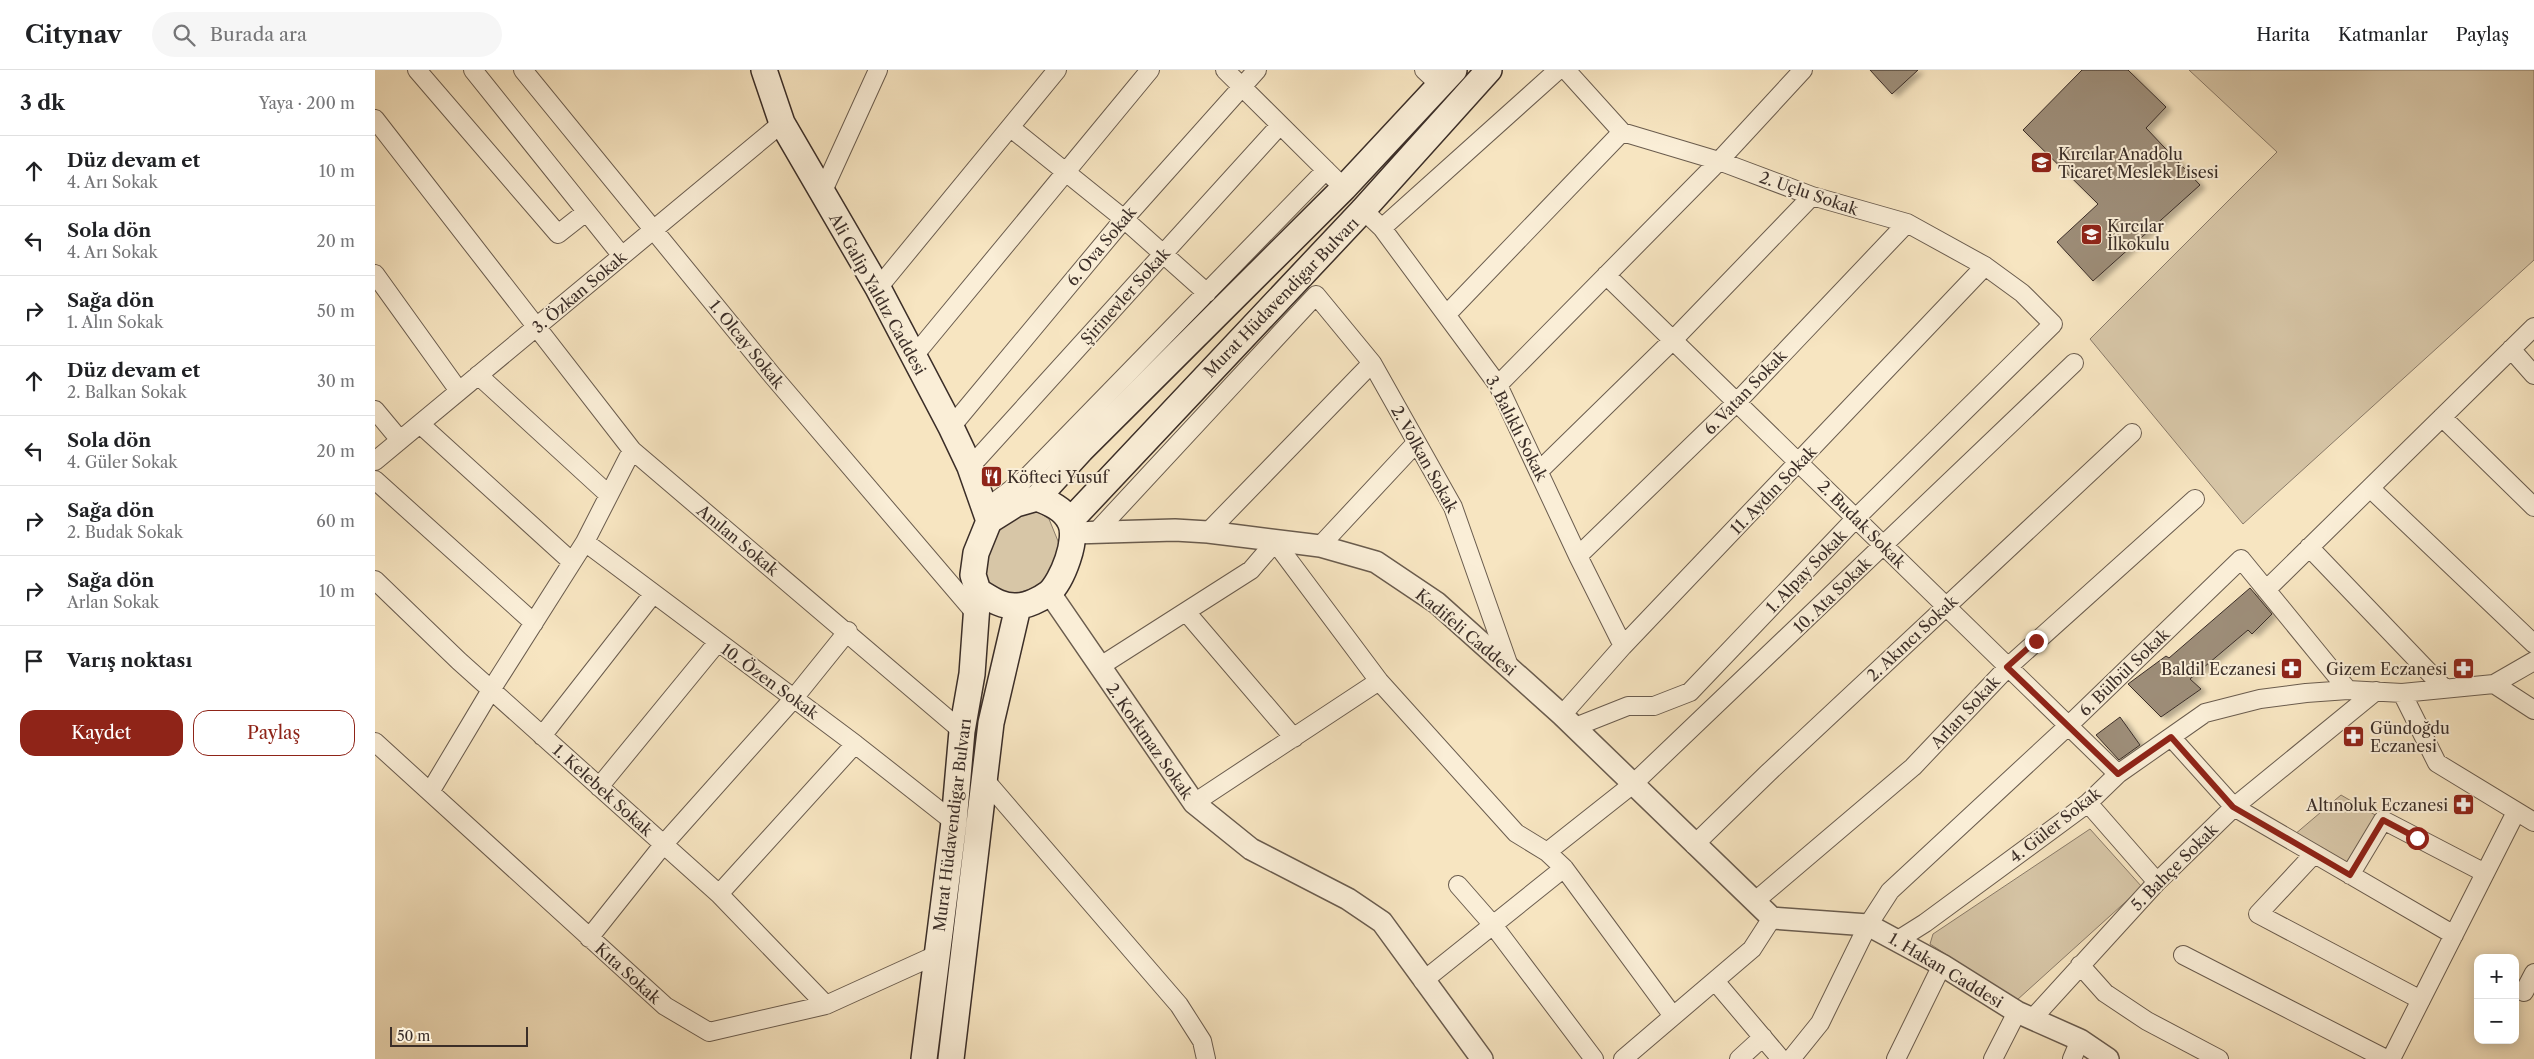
<!DOCTYPE html>
<html lang="tr">
<head>
<meta charset="utf-8">
<style>
  body { margin:0; font-family:"Libre Caslon Text",serif; background:#f6f6f6; color:#202124 }
  .controls { position:absolute; right:15px; bottom:15px; display:grid; overflow:hidden; border-radius:10px; box-shadow:0 2px 12px #0003 }
  .controls button { width:45px; height:45px; display:grid; place-items:center; padding:0; border:0; border-bottom:1px solid #e0e0e0; background:#fff; color:#202124; font:25px sans-serif }
  .scale { position:absolute; left:15px; bottom:12px; width:138px; box-sizing:border-box; padding-left:5px; border:2px solid #3b2e28; border-top:0; font-size:14px; line-height:18px; white-space:nowrap; color:#3b2e28; -webkit-text-stroke:4px #faeed7; paint-order:stroke }
  .stop { position:absolute; width:15px; height:15px; margin:-11px; border:4px solid #8f2418; border-radius:50%; background:#fff }
  .stop.end { background:#8f2418; border-color:#fff; box-shadow:0 1px 5px #0008 }
  .list { margin:0; padding:0; list-style:none }
  h2 { display:flex; justify-content:space-between; align-items:center; height:65px; margin:0; padding:0 20px; font-size:21px }
  h2 small { font-size:16px; font-weight:400; color:#757577 }
  .list li { display:grid; grid-template-columns:32px 1fr auto; gap:15px; align-items:center; box-sizing:border-box; height:70px; padding:0 20px; border-top:1px solid #e0e0e0 }
  .list b { display:block; font-size:19px; white-space:nowrap }
  .list p { margin:0; font-size:16px; white-space:nowrap; color:#757577 }
  .list em { font-size:16px; font-style:normal; color:#757577 }
  .actions { display:flex; gap:10px; padding:15px 20px }
  .actions a { flex:1; padding:11px 0; border:1px solid #8f2418; border-radius:15px; text-align:center; font-size:18px; color:#8f2418 }
  .actions .main { background:#8f2418; color:#fff }
  .icon { flex:none; width:28px; height:28px; fill:none; stroke:currentColor; stroke-width:2; stroke-linecap:round; stroke-linejoin:round }
  .map { position:relative; flex:none; width:2159px; height:989px; overflow:hidden }
  header { display:flex; align-items:center; gap:30px; box-sizing:border-box; height:70px; padding:0 25px; background:#fff; border-bottom:1px solid #e0e0e0 }
  header strong { font-size:24px }
  nav { display:flex; gap:28px; margin-inline-start:auto; font-size:18px }
  .search { width:350px; height:45px; background:#f6f6f6; display:flex; align-items:center; gap:12px; box-sizing:border-box; padding:0 18px; border-radius:28px; color:#757577; font-size:19px }
  main { display:flex }
  aside { flex:1; background:#fff }
  .map>svg:first-child { display:block }
</style>
</head>
<body>
<header>
<strong>Citynav</strong>
<div class="search"><svg class="icon" aria-label="search" viewBox="0 0 24 24"><circle cx="10" cy="10" r="6"/><path d="M15 15l6 6"/></svg>Burada ara</div>
<nav><a>Harita</a><a>Katmanlar</a><a>Paylaş</a></nav>
</header>
<main>
<aside>
<h2>3 dk<small>Yaya · 200 m</small></h2>
<ul class="list">
<li><svg class="icon" aria-label="ahead" viewBox="0 0 24 24"><path d="M12 20V5M6 11l6-6 6 6"/></svg><div><b>Düz devam et</b><p>4. Arı Sokak</p></div><em>10 m</em></li>
<li><svg class="icon" aria-label="left" viewBox="0 0 24 24"><path d="M17 20v-9H6M10 6l-5 5 5 5"/></svg><div><b>Sola dön</b><p>4. Arı Sokak</p></div><em>20 m</em></li>
<li><svg class="icon" aria-label="right" viewBox="0 0 24 24"><path d="M7 20v-9h11M14 6l5 5-5 5"/></svg><div><b>Sağa dön</b><p>1. Alın Sokak</p></div><em>50 m</em></li>
<li><svg class="icon" aria-label="ahead" viewBox="0 0 24 24"><path d="M12 20V5M6 11l6-6 6 6"/></svg><div><b>Düz devam et</b><p>2. Balkan Sokak</p></div><em>30 m</em></li>
<li><svg class="icon" aria-label="left" viewBox="0 0 24 24"><path d="M17 20v-9H6M10 6l-5 5 5 5"/></svg><div><b>Sola dön</b><p>4. Güler Sokak</p></div><em>20 m</em></li>
<li><svg class="icon" aria-label="right" viewBox="0 0 24 24"><path d="M7 20v-9h11M14 6l5 5-5 5"/></svg><div><b>Sağa dön</b><p>2. Budak Sokak</p></div><em>60 m</em></li>
<li><svg class="icon" aria-label="right" viewBox="0 0 24 24"><path d="M7 20v-9h11M14 6l5 5-5 5"/></svg><div><b>Sağa dön</b><p>Arlan Sokak</p></div><em>10 m</em></li>
<li><svg class="icon" aria-label="arrive" viewBox="0 0 24 24"><path d="M6 21V4h12l-3 4 3 4H6"/></svg><div><b>Varış noktası</b></div></li>
</ul>
<div class="actions"><a class="main">Kaydet</a><a>Paylaş</a></div>
</aside>
<div class="map">
<svg width="2159" height="989" viewBox="0 0 2159 989">
  <defs>
    <filter id="shadow"><feDropShadow dx="5.5" dy="3" stdDeviation="2.5" flood-color="#0004"/></filter>
  </defs>
  <rect width="100%" height="100%" fill="#f7e5c1"/>
  <filter id="stains"><feTurbulence type="fractalNoise" baseFrequency=".004" numOctaves="4"/><feColorMatrix values="0 0 0 0 .2 0 0 0 0 .09 0 0 0 0 .02 0 0 0 .5 -.17"/></filter>
  <radialGradient id="worn" r=".72"><stop offset=".6" stop-color="#630" stop-opacity="0"/><stop offset="1" stop-color="#630" stop-opacity=".3"/></radialGradient>
  <path fill="#d7c6a7" stroke="#897a68" d="M 1814,0 L 2159,0 L 2159,190 L 1868,454 L 1715,269 L 1902,82 Z
    M 662,441 L 674,449 L 685,476 C 682,485 680,497 675,505 C 665,520 631,530 617,516 C 600,499 620,460 636,449 C 643,444 654,443 662,441 Z
    M 1966,725 L 2002,746 L 1972,795 L 1919,765 Z
    M 1715,759 L 1767,817 L 1642,930 L 1555,874 L 1558,864 Z"/>
  <path fill="#9d8d78" stroke="#3b2e28" filter="url(#shadow)" d="M 1495,0 L 1543,0 L 1517,24 Z
    M 1707,0 L 1753,0 L 1791,37 L 1771,58 L 1825,115 L 1718,211 L 1682,172 L 1723,134 L 1648,60 Z
    M 1875,518 L 1897,544 L 1877,564 L 1873,560 L 1815,609 L 1826,619 L 1786,647 L 1753,614 L 1791,586 L 1794,588 Z
    M 1745,647 L 1765,675 L 1744,690 L 1721,665 Z"/>
  <g fill="none" stroke-linecap="round" stroke-linejoin="round">
    <defs>
      <path id="minor" d="M 42,0 L 183,164 L 211,142
        M 98,0 L 247,186
        M 148,0 L 397,305 L 601,544
        M 850,0 L 969,118
        M 1049,0 L 1065,15
        M 1191,0 L 1247,62 L 1344,91 L 1437,126 L 1532,153 L 1610,196 L 1647,223 L 1678,254 L 1481,448 L 1315,622 L 1279,636 L 1253,636 L 1200,657
        M 0,49 L 257,380 L 587,661
        M 636,58 L 749,149 L 832,223
        M 447,123 L 503,0
        M 988,140 L 1007,158 L 1123,315 L 1203,486 L 1248,576
        M 1007,158 L 1183,0
        M 0,204 L 84,321
        M 1231,205 L 1743,704
        M 503,218 L 682,0
        M 1072,244 L 1247,62
        M 2136,279 L 2159,305
        M 538,287 L 775,0
        M 103,305 L 234,425
        M 1123,315 L 1344,91 L 1428,0
        M 0,340 L 25,370
        M 2067,347 L 2159,437
        M 45,354 L 197,492
        M 576,357 L 749,149 L 882,0
        M 0,391 L 407,53
        M 595,397 L 905,55
        M 1164,401 L 1298,270 L 1437,126
        M 0,410 L 159,553
        M 1995,418 L 2159,574
        M 610,439 L 649,410 L 951,100
        M 722,461 L 941,225 L 997,293 L 1078,437 L 1135,599
        M 833,462 L 997,293
        M 210,472 L 480,674 L 579,752
        M 945,476 L 1041,373
        M 1934,477 L 2070,619
        M 1203,486 L 1362,332 L 1532,153
        M 0,510 L 84,591 L 344,824 L 451,935
        M 1891,520 L 2159,257
        M 812,543 L 919,668
        M 724,597 L 876,500 L 900,472 L 1004,611 L 1141,763 L 1172,782 L 1189,798
        M 2119,614 L 2159,640
        M 2027,623 L 2062,693 L 2159,752
        M 1187,645 L 1248,576 L 1610,196
        M 167,666 L 278,524
        M 1796,667 L 1859,737 L 2079,865
        M 0,672 L 290,936 L 334,962 L 451,935 L 561,885
        M 610,710 L 804,935 L 827,971 L 831,989
        M 224,717 L 342,573
        M 55,722 L 116,620 L 210,472 L 257,380
        M 819,733 L 1004,611
        M 1713,733 L 1782,812
        M 1319,775 L 1393,703 L 1757,363
        M 1172,782 L 1258,714 L 1699,293
        M 1939,784 L 1883,844 L 2046,930
        M 1975,805 L 2008,750 L 2110,803
        M 1083,815 L 1118,855 L 1219,989
        M 344,824 L 480,674
        M 1379,832 L 1538,697 L 1633,597 L 1820,429
        M 214,868 L 288,775 L 419,628 L 473,561
        M 1523,870 L 1550,853 L 1713,733 L 1743,704 L 1830,643 L 1885,629 L 1931,623 L 1973,620 L 2027,623 L 2119,614 L 2159,591
        M 1808,885 L 2011,989
        M 1705,895 L 1730,923 L 1772,951 L 1844,989
        M 1048,911 L 1189,798 L 1298,946
        M 1340,911 L 1406,989
        M 2149,922 L 2159,903
        M 1657,949 L 1782,812 L 1859,737 L 2001,621
        M 1248,989 L 1377,879 L 1397,848
        M 1364,989 L 1388,967
        M 1416,989 L 1445,953 L 1493,855 L 1515,821 L 1693,656 L 1866,489 L 1973,620
        M 1521,989 L 1567,895
        M 1618,989 L 1642,942
        M 1697,989 L 1705,970
        M 2016,989 L 2141,742"/>
      <path id="tertiary" d="M 698,463 L 800,460 L 833,462 L 945,476 L 1001,492 L 1062,533 L 1187,645 L 1397,848 L 1493,855 L 1567,895 L 1642,942 L 1705,970 L 1733,989
        M 674,522 L 819,733 L 876,779 L 973,829 L 1007,852 L 1107,989"/>
      <path id="secondary" d="M 389,0 L 407,53 L 503,218 L 576,357 L 595,397 L 614,451
        M 662,428 L 706,380 L 969,118 L 1079,0
        M 662,428 C 675,433 689,439 695,452 C 704,469 687,511 674,523 C 666,529 652,536 642,536 C 627,537 616,529 603,521 L 598,505 L 601,483 L 614,451 L 641,434 Z
        M 695,451 L 988,140 L 1114,0
        M 549,989 L 579,752 L 587,661 L 597,604 L 603,521
        M 576,989 L 616,653 L 643,537"/>
    </defs>
    <use href="#minor" stroke="#6a5c4e" stroke-width="20"/>
    <use href="#tertiary" stroke="#6a5c4e" stroke-width="24"/>
    <use href="#secondary" stroke="#3b2e28" stroke-width="28"/>
    <use href="#minor" stroke="#faeed7" stroke-width="18"/>
    <use href="#tertiary" stroke="#faeed7" stroke-width="21"/>
    <use href="#secondary" stroke="#faeed7" stroke-width="25"/>
  </g>
  <g fill="none" stroke-linecap="round" stroke-linejoin="round">
    <path stroke="#8f2418" stroke-width="6" d="M 1661,571 L 1632,597 L 1743,704 L 1796,667 L 1858,737 L 1975,805 L 2008,750 L 2042,768"/>
  </g>
  <defs>
    <symbol id="school-square" viewBox="-11 -11 22 22"><rect x="-9" y="-9" width="18" height="18" rx="4" fill="#8f2418" stroke="#faeed7"/><path d="M0-5L7-2L0 1L-7-2ZM-4 1L0 2.5L4 1V4Q0 6-4 4Z" fill="#fff"/></symbol>
    <symbol id="restaurant-square" viewBox="-11 -11 22 22"><rect x="-9" y="-9" width="18" height="18" rx="4" fill="#8f2418" stroke="#faeed7"/><path d="M-5-6h1v4h1v-4h1v4h1v-4h1v5L-1.5 .5V6h-2V.5L-5-1ZM5-6V6H3V1.5H1.5Q1.5-4 5-6Z" fill="#fff"/></symbol>
    <symbol id="pharmacy-square" viewBox="-11 -11 22 22"><rect x="-9" y="-9" width="18" height="18" rx="4" fill="#8f2418" stroke="#faeed7"/><path d="M-2-6h4v4h4v4h-4v4h-4v-4h-4v-4h4Z" fill="#fff"/></symbol>
  </defs>
  <g fill-rule="evenodd">
    <use href="#school-square" x="1654" y="80" width="25" height="25"/>
    <use href="#school-square" x="1704" y="152" width="25" height="25"/>
    <use href="#restaurant-square" x="604" y="394" width="25" height="25"/>
    <use href="#pharmacy-square" x="1904" y="586" width="25" height="25"/>
    <use href="#pharmacy-square" x="2076" y="586" width="25" height="25"/>
    <use href="#pharmacy-square" x="1966" y="654" width="25" height="25"/>
    <use href="#pharmacy-square" x="2076" y="722" width="25" height="25"/>
  </g>
  <g text-anchor="middle" stroke-width="4" stroke-linejoin="round" paint-order="stroke">
    <g font-size="16" fill="#3b2e28" stroke="#faeed7" text-anchor="start">
      <text x="1683" y="90">Kırcılar Anadolu<tspan x="1683" dy="18">Ticaret Meslek Lisesi</tspan></text>
      <text x="1732" y="162">Kırcılar<tspan x="1732" dy="18">İlkokulu</tspan></text>
      <text x="632" y="413">Köfteci Yusuf</text>
      <text x="1901" y="605" text-anchor="end">Baldil Eczanesi</text>
      <text x="2072" y="605" text-anchor="end">Gizem Eczanesi</text>
      <text x="1995" y="664">Gündoğdu<tspan x="1995" dy="18">Eczanesi</tspan></text>
      <text x="2073" y="741" text-anchor="end">Altınoluk Eczanesi</text>
    </g>
    <g font-size="16" fill="#3b2e28" stroke="#faeed7">
      <text transform="translate(1434 123) rotate(19)" y="6">2. Uçlu Sokak</text>
      <text transform="translate(726 176) rotate(-50)" y="6">6. Ova Sokak</text>
      <text transform="translate(204 222) rotate(-40)" y="6">3. Özkan Sokak</text>
      <text transform="translate(503 224) rotate(61)" y="6">Ali Galip Yaldız Caddesi</text>
      <text transform="translate(750 226) rotate(-48)" y="6">Şirinevler Sokak</text>
      <text transform="translate(906 227) rotate(-46)" y="6">Murat Hüdavendigar Bulvarı</text>
      <text transform="translate(372 274) rotate(51)" y="6">1. Olcay Sokak</text>
      <text transform="translate(1370 322) rotate(-46)" y="6">6. Vatan Sokak</text>
      <text transform="translate(1142 358) rotate(63)" y="6">3. Balıklı Sokak</text>
      <text transform="translate(1050 389) rotate(61)" y="6">2. Volkan Sokak</text>
      <text transform="translate(1398 420) rotate(-46)" y="6">11. Aydın Sokak</text>
      <text transform="translate(1487 454) rotate(45)" y="6">2. Budak Sokak</text>
      <text transform="translate(363 470) rotate(40)" y="6">Anılan Sokak</text>
      <text transform="translate(1431 501) rotate(-46)" y="6">1. Alpay Sokak</text>
      <text transform="translate(1457 525) rotate(-44)" y="6">10. Ata Sokak</text>
      <text transform="translate(1091 562) rotate(40)" y="6">Kadifeli Caddesi</text>
      <text transform="translate(1537 568) rotate(-43)" y="6">2. Akıncı Sokak</text>
      <text transform="translate(1749 602) rotate(-44)" y="6">6. Bülbül Sokak</text>
      <text transform="translate(395 611) rotate(36)" y="6">10. Özen Sokak</text>
      <text transform="translate(1590 642) rotate(-47)" y="6">Arlan Sokak</text>
      <text transform="translate(775 671) rotate(55)" y="6">2. Korkmaz Sokak</text>
      <text transform="translate(228 720) rotate(42)" y="6">1. Kelebek Sokak</text>
      <text transform="translate(577 755) rotate(-83)" y="6">Murat Hüdavendigar Bulvarı</text>
      <text transform="translate(1680 755) rotate(-38)" y="6">4. Güler Sokak</text>
      <text transform="translate(1799 797) rotate(-45)" y="6">5. Bahçe Sokak</text>
      <text transform="translate(1571 900) rotate(31)" y="6">1. Hakan Caddesi</text>
      <text transform="translate(253 903) rotate(42)" y="6">Kıta Sokak</text>
    </g>
  </g>
  <rect width="100%" height="100%" filter="url(#stains)"/>
  <rect width="100%" height="100%" fill="url(#worn)"/>
</svg>
<div class="controls">
<button>+</button>
<button>−</button>
</div>
<div class="scale">50 m</div>
<div class="stop" style="left:2042px;top:768px"></div>
<div class="stop end" style="left:1661px;top:571px"></div>
</div>
</main>
</body>
</html>
